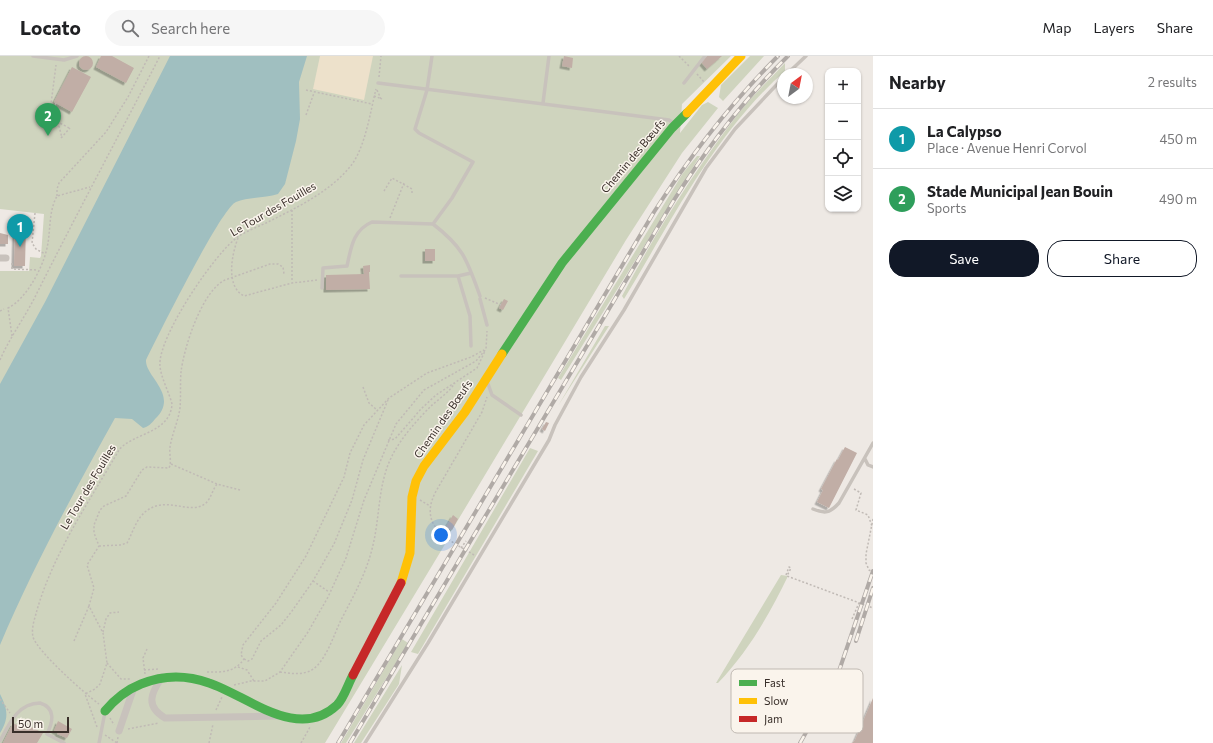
<!DOCTYPE html>
<html lang="en">
<head>
<meta charset="utf-8">
<style>
  body { margin:0; font-family:Commissioner,sans-serif; background:#f6f6f6; color:#202124 }
  .controls { position:absolute; right:12px; top:12px; display:grid; overflow:hidden; border-radius:8px; box-shadow:0 1px 3px #0004 }
  .controls button { width:36px; height:36px; display:grid; place-items:center; padding:0; border:0; border-bottom:1px solid #e0e0e0; background:#fff; color:#202124; font:20px sans-serif }
  .compass { position:absolute; left:777px; top:12px; width:36px; height:36px; border-radius:50%; background:#fff; box-shadow:0 1px 3px #0004; rotate:32deg }
  .scale { position:absolute; left:12px; bottom:10px; width:57px; box-sizing:border-box; padding-left:4px; border:2px solid #392f2a; border-top:0; font-size:11px; line-height:14px; white-space:nowrap; color:#392f2a; -webkit-text-stroke:3px #faf4ec; paint-order:stroke }
  .you { position:absolute; left:441px; top:479px; width:14px; height:14px; margin:-10px; border:3px solid #fff; border-radius:50%; background:#1a73e8; box-shadow:0 0 0 6px #1a73e833 }
  .badge { display:grid; place-items:center; width:26px; height:26px; border-radius:50%; background:#111827; color:#fff; font-size:13px; font-weight:700 }
  .pin { position:absolute; translate:-50% -33px; filter:drop-shadow(0 1px 2px #0008) }
  .pin::after { content:''; position:absolute; top:21px; width:14px; height:12px; background:inherit; clip-path:polygon(0 0,100% 0,50% 100%) }
  .list { margin:0; padding:0; list-style:none }
  h2 { display:flex; justify-content:space-between; align-items:center; height:52px; margin:0; padding:0 16px; font-size:17px }
  h2 small { font-size:13px; font-weight:400; color:#757577 }
  .list li { display:grid; grid-template-columns:26px 1fr auto; gap:12px; align-items:center; box-sizing:border-box; height:60px; padding:0 16px; border-top:1px solid #e0e0e0 }
  .list b { display:block; font-size:15px; white-space:nowrap }
  .list p { margin:0; font-size:13px; white-space:nowrap; color:#757577 }
  .list em { font-size:13px; font-style:normal; color:#757577 }
  .actions { display:flex; gap:8px; padding:12px 16px }
  .actions a { flex:1; padding:9px 0; border:1px solid #111827; border-radius:16px; text-align:center; font-size:14px; color:#111827 }
  .actions .main { background:#111827; color:#fff }
  .icon { flex:none; width:22px; height:22px; fill:none; stroke:currentColor; stroke-width:2; stroke-linecap:round; stroke-linejoin:round }
  .map { position:relative; flex:none; width:873px; height:687px; overflow:hidden }
  header { display:flex; align-items:center; gap:24px; box-sizing:border-box; height:56px; padding:0 20px; background:#fff; border-bottom:1px solid #e0e0e0 }
  header strong { font-size:19px }
  nav { display:flex; gap:22px; margin-inline-start:auto; font-size:14px }
  .search { width:280px; height:36px; background:#f6f6f6; display:flex; align-items:center; gap:10px; box-sizing:border-box; padding:0 14px; border-radius:22px; color:#757577; font-size:15px }
  main { display:flex }
  aside { flex:1; background:#fff }
  .map>svg:first-child { display:block }
</style>
</head>
<body>
<header>
<strong>Locato</strong>
<div class="search"><svg class="icon" aria-label="search" viewBox="0 0 24 24"><circle cx="10" cy="10" r="6"/><path d="M15 15l6 6"/></svg>Search here</div>
<nav><a>Map</a><a>Layers</a><a>Share</a></nav>
</header>
<main>
<div class="map">
<svg width="873" height="687" viewBox="0 0 873 687">
  <defs>
    <filter id="shadow"><feDropShadow dx="-2.5" dy="2.5" stdDeviation="0" flood-color="#0004"/></filter>
  </defs>
  <rect width="100%" height="100%" fill="#eee9e4"/>
  <path fill="#cfd4be" d="M 0,0 L 731,0 L 682,48 L 680,77 L 702,49 L 708,46 L 718,52 L 682,97 L 626,184 L 452,474 L 444,482 L 447,485 L 325,687 L 0,687 L 0,215 L 29,215 L 30,201 L 40,202 L 41,200 L 44,158 L 0,153 Z
    M 750,0 L 764,0 L 723,45 L 719,41 L 721,29 Z
    M 785,7 L 785,15 C 715,77 672,164 624,243 L 622,240 C 656,176 694,115 738,58 C 752,40 769,24 785,7 Z
    M 697,100 L 700,100 L 561,324 L 558,322 L 683,117 Z
    M 605,270 L 609,270 L 558,350 Z
    M 530,392 L 538,395 L 418,598 L 411,596 Z
    M 781,519 L 788,520 C 769,559 748,596 718,627 L 716,627 Z
    M 402,583 L 408,587 L 346,687 L 341,687 Z
    M 402,609 L 399,628 L 361,687 L 354,687 Z"/>
  <path fill="#ede1cb" d="M 320,0 L 373,0 L 364,44 L 313,33 Z"/>
  <path fill="#a0bfc0" d="M 170,0 L 307,0 L 299,26 L 300,63 L 296,85 L 285,128 L 278,138 C 265,142 247,141 236,146 C 221,152 157,282 146,304 C 145,321 180,339 155,363 C 152,367 148,371 143,372 L 132,363 L 115,362 C 74,436 33,511 0,589 L 0,328 L 45,246 Z
    M 0,638 C 8,654 9,662 0,677 Z"/>
  <path fill="#c1aea6" filter="url(#shadow)" d="M 101,0 L 112,0 L 134,12 L 126,27 L 96,11 Z
    M 564,0 L 573,2 L 572,12 L 562,10 Z
    M 707,0 L 722,0 L 707,13 L 701,6 Z
    M79 7a7 7 0 1 1 14 0a7 7 0 1 1-14 0Z
    M 72,11 L 91,21 L 72,56 L 54,46 Z
    M 15,170 L 26,170 L 25,210 L 14,210 Z
    M 0,177 L 8,179 L 8,188 L 0,188 Z
    M 425,193 L 435,193 L 435,205 L 425,205 Z
    M 370,209 L 370,216 L 369,216 L 370,233 L 326,234 L 326,219 L 364,218 L 363,210 Z
    M 504,243 L 508,245 L 503,254 L 499,252 Z
    M 546,366 L 549,367 L 545,375 L 542,373 Z
    M 845,391 L 857,397 L 829,452 L 817,446 L 823,434 L 821,433 L 837,403 L 838,404 Z
    M 453,459 L 458,463 L 452,474 L 446,471 Z
    M 873,642 L 873,687 L 852,687 L 855,684 Z
    M 58,665 L 72,673 L 67,682 L 57,678 L 58,677 L 54,675 Z
    M 13,667 L 27,674 L 30,670 L 43,677 L 37,687 L 3,687 Z"/>
  <g fill="none" stroke-linecap="round" stroke-linejoin="round">
    <path stroke="#c0bab5" stroke-width="1.5" stroke-dasharray="2 2" stroke-linecap="butt" d="M 679,0 L 690,11
      M 697,18 L 704,26
      M 379,21 L 381,0
      M 306,34 L 372,48
      M 377,34 L 381,43
      M 374,40 L 382,43
      M 56,47 L 55,49 L 51,48 L 56,9
      M 55,49 L 58,66 L 71,73
      M 306,59 L 314,37
      M 58,66 L 62,82
      M 61,82 L 70,72
      M 384,135 L 392,122 L 412,133 L 412,137
      M 57,140 L 57,133 L 59,127 L 106,76 L 128,41 L 149,0
      M 292,154 L 292,226
      M 35,157 L 32,187 L 36,193 L 45,198
      M 390,162 L 404,127
      M 238,182 C 232,198 225,230 244,240 L 292,227 L 317,224
      M 12,207 L 12,213 L 38,214
      M 485,242 L 501,249
      M 0,255 L 4,253
      M 12,280 L 8,252 C 25,244 41,215 46,196 C 51,179 48,161 55,144 L 57,140 L 90,131
      M 0,304 C 9,283 23,264 34,243 C 75,161 118,81 160,0
      M 363,331 L 369,347 L 377,354
      M 388,384 L 395,383 L 421,353 L 436,339 L 477,312 L 485,295
      M 171,408 L 217,428 L 240,434
      M 854,433 L 861,437 L 856,454 L 868,459 L 872,470
      M 420,444 L 430,450
      M 873,463 L 866,498 L 866,507 L 869,514 L 873,516
      M 447,483 L 450,476
      M 99,490 L 120,489 L 127,487 C 132,478 135,467 142,459 C 163,436 190,461 206,447 C 211,442 213,433 217,428
      M 461,492 L 466,485
      M 474,499 C 450,484 418,472 435,437 L 482,356 L 487,341
      M 786,519 L 789,511 L 791,512 L 787,520 L 873,552
      M 313,525 L 329,536
      M 852,563 L 859,547
      M 103,576 L 106,563 L 110,557 L 119,556
      M 74,585 L 89,550
      M 244,603 L 248,605 L 252,603 L 261,585 L 281,569 L 292,555 L 313,525 L 334,488 L 352,444 L 363,404 L 388,344
      M 107,607 L 121,623 L 130,623
      M 238,611 L 247,614 L 254,625
      M 144,614 L 159,613
      M 207,616 C 222,616 234,617 244,603 L 241,599 L 243,589 L 276,547 L 306,500 L 344,421 L 350,397 L 364,369 L 389,342 L 427,317 L 471,301 L 484,294
      M 280,616 C 289,617 298,619 307,616 C 324,612 334,578 341,564 C 354,539 367,516 373,489 C 380,460 378,427 392,400 C 401,382 417,364 431,350 C 439,343 449,336 455,327
      M 145,618 L 143,602 L 147,593
      M 234,629 L 251,625 L 265,625 L 280,616 L 308,576 L 328,541 L 346,502 L 364,444 L 396,368 L 424,334 L 476,305 L 486,293 L 487,275
      M 0,643 L 10,657
      M 99,648 C 85,638 37,595 33,581 C 31,572 35,562 37,554 C 54,496 89,446 119,394 C 132,377 170,378 172,348 C 169,336 161,322 160,310 C 157,282 216,195 239,180 C 247,175 257,171 266,167 C 294,153 328,137 349,112 C 365,94 370,57 376,33
      M 216,654 L 222,641
      M 110,662 L 114,669
      M 97,671 L 85,638 L 95,633 L 100,628 L 107,607 L 103,577 L 89,550 L 94,532 L 87,509 L 99,490 L 94,477 L 94,469 L 100,454 L 104,450 L 126,440 L 142,414 L 147,411 L 169,412 C 172,406 169,398 170,391 C 172,378 178,366 180,352 C 181,340 180,328 181,316 C 184,291 202,235 225,224 L 270,208 L 278,208 L 283,211 L 284,218
      M 128,673 L 159,667
      M 105,679 L 117,687
      M 117,687 L 118,681
      M 209,687 L 213,668
      M 301,687 L 310,671"/>
    <path stroke="#c8c2bc" stroke-width="3.5" d="M 33,0 L 64,4 L 77,0
      M 787,18 L 806,0
      M 378,27 L 669,64 L 675,68
      M 684,27 L 705,0
      M 543,47 L 549,0
      M 433,168 C 464,192 467,204 480,240
      M 401,220 L 458,220 L 471,217
      M 458,220 L 470,260 L 471,290
      M 322,232 L 323,212 L 347,210 C 351,192 353,174 372,166 L 433,168 L 452,142 L 473,106 L 419,77 L 415,73 L 427,34 L 432,0
      M 480,243 L 487,269
      M 487,325 L 492,339 L 521,359
      M 865,403 L 868,409 L 873,411
      M 813,453 C 825,458 830,457 839,447 L 873,387
      M 0,685 C 9,668 18,647 40,647 C 56,652 53,666 47,678 L 64,687
      M 99,687 L 105,656
      M 365,687 L 428,587 L 549,384 L 555,369 L 581,321 L 624,254 L 706,112 L 735,73 L 783,22"/>
    <path stroke="#c8c2bc" stroke-width="7" d="M 0,202 L 6,202
      M 162,621 C 151,637 145,650 165,662 L 278,660
      M 119,675 L 134,631"/>
    <path stroke="#4caf50" stroke-width="9" d="M 502,298 L 562,207 L 672,72 L 687,57
      M 105,655 C 115,643 126,634 141,628 C 163,619 187,619 209,627 C 248,640 298,686 337,649 C 344,642 348,628 353,619"/>
    <path stroke="#ffc107" stroke-width="9" d="M 687,57 L 741,0
      M 401,527 L 410,497 L 412,441 L 416,425 L 424,410 L 465,356 L 502,298"/>
    <path stroke="#c62828" stroke-width="9" d="M 353,619 L 401,527"/>
    <defs>
      <path id="rail" d="M 856,585 L 873,532
        M 338,687 L 654,156 C 690,100 731,47 778,0
        M 350,687 L 674,144 C 707,92 744,43 788,0
        M 800,687 L 823,647 L 839,615 L 873,515"/>
    </defs>
    <use href="#rail" stroke="#b0aaa6" stroke-width="4"/>
    <use href="#rail" stroke="#faf4ec" stroke-width="2.5" stroke-dasharray="8" stroke-linecap="butt"/>
  </g>
  <g text-anchor="middle" stroke-width="3" stroke-linejoin="round" paint-order="stroke">
    <g font-size="11" fill="#392f2a" stroke="#faf4ec">
      <text transform="translate(633 100) rotate(-50)" y="4">Chemin des Bœufs</text>
      <text transform="translate(273 153) rotate(-30)" y="4">Le Tour des Fouilles</text>
      <text transform="translate(443 363) rotate(-55)" y="4">Chemin des Bœufs</text>
      <text transform="translate(88 431) rotate(-59)" y="4">Le Tour des Fouilles</text>
    </g>
  </g>
  <rect x="731" y="613" width="132" height="64" rx="6" fill="#faf4ec" stroke="#c0b9b2" stroke-width="1"/>
  <rect x="739" y="624" width="18" height="6" fill="#4caf50"/>
  <rect x="739" y="642" width="18" height="6" fill="#ffc107"/>
  <rect x="739" y="660" width="18" height="6" fill="#c62828"/>
  <g font-size="11" fill="#392f2a">
    <text x="764" y="631">Fast</text>
    <text x="764" y="649">Slow</text>
    <text x="764" y="667">Jam</text>
  </g>
</svg>
<div class="controls">
<button>+</button>
<button>−</button>
<button><svg class="icon" aria-label="locate" viewBox="0 0 24 24"><circle cx="12" cy="12" r="6"/><path d="M12 2v4M12 18v4M2 12h4M18 12h4"/></svg></button>
<button><svg class="icon" aria-label="layers" viewBox="0 0 24 24"><path d="M12 4l9 5-9 5-9-5zM3 14l9 5 9-5"/></svg></button>
</div>
<svg class="compass" viewBox="-18 -18 36 36"><path d="M0-13l5 13h-10z" fill="#e53935"/><path d="M0 13l5-13h-10z" fill="#757577"/></svg>
<div class="scale">50 m</div>
<div class="you"></div>
<div class="pin badge" style="left:20px;top:191px;background:#0f9aa8">1</div>
<div class="pin badge" style="left:48px;top:80px;background:#2e9e5b">2</div>
</div>
<aside>
<h2>Nearby<small>2 results</small></h2>
<ul class="list">
<li><span class="badge" style="background:#0f9aa8">1</span><div><b>La Calypso</b><p>Place · Avenue Henri Corvol</p></div><em>450 m</em></li>
<li><span class="badge" style="background:#2e9e5b">2</span><div><b>Stade Municipal Jean Bouin</b><p>Sports</p></div><em>490 m</em></li>
</ul>
<div class="actions"><a class="main">Save</a><a>Share</a></div>
</aside>
</main>
</body>
</html>
